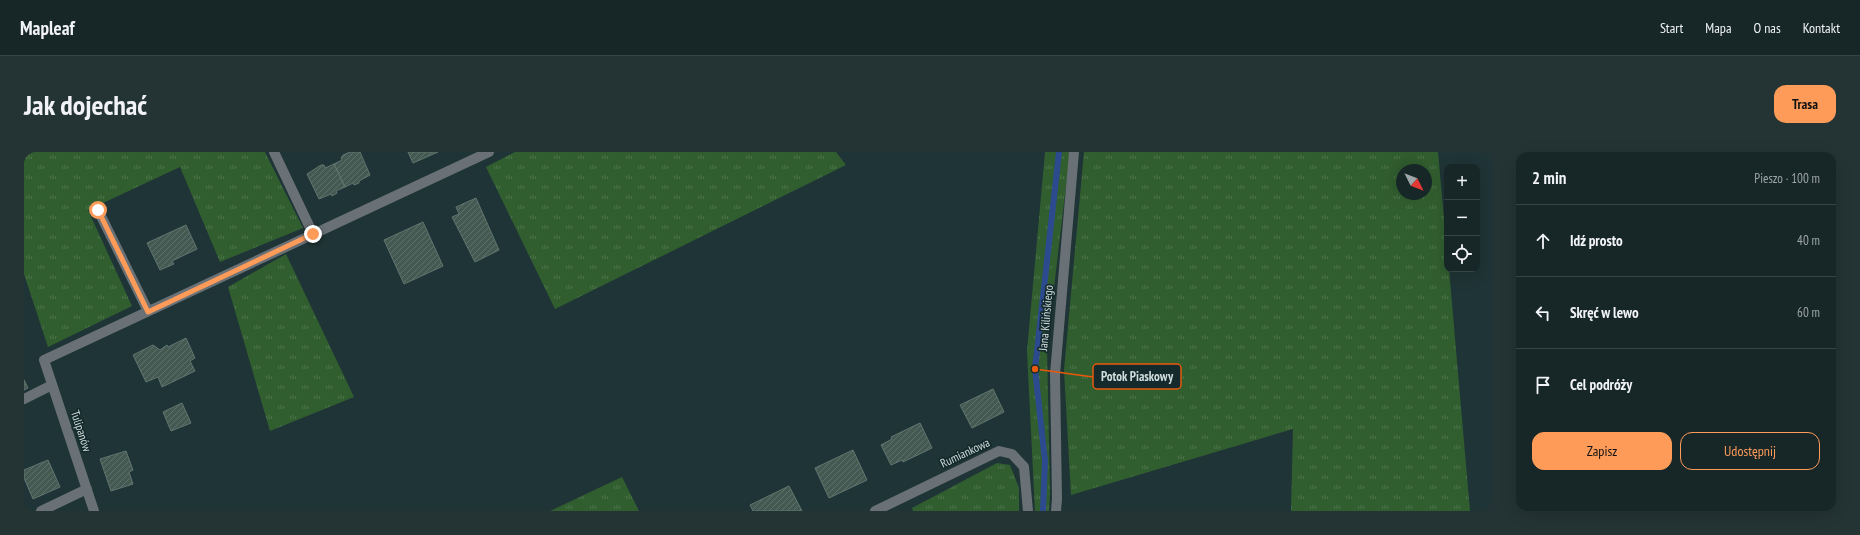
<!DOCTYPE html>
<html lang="pl">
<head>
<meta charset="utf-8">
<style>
  body { margin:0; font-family:"PT Sans Narrow",sans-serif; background:#243334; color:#f1f3f6 }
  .controls { position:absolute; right:12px; top:12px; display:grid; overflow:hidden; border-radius:8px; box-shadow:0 4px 16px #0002 }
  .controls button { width:36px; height:36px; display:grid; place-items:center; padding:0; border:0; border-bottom:1px solid #364445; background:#172728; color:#f1f3f6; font:20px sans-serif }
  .compass { position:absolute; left:1372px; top:12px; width:36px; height:36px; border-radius:50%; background:#172728; box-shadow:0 4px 16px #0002; rotate:132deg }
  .stop { position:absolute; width:12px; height:12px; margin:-9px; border:3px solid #fe9b59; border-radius:50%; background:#fff }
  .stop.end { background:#fe9b59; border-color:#fff; box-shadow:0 1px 4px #0008 }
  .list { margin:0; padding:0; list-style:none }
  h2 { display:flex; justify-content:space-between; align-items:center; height:52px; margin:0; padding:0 16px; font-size:17px }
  h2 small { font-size:13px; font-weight:400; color:#9ea5a8 }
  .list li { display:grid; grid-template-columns:26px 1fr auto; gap:12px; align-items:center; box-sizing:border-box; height:72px; padding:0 16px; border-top:1px solid #364445 }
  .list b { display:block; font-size:15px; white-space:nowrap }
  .list em { font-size:13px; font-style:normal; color:#9ea5a8 }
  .actions { display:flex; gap:8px; padding:12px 16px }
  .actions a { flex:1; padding:9px 0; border:1px solid #fe9b59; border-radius:12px; text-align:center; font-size:14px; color:#fe9b59 }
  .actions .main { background:#fe9b59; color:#111 }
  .icon { flex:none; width:22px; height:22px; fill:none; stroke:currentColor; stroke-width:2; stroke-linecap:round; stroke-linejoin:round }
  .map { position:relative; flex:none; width:1468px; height:359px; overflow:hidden; border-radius:12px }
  header { display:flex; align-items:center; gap:24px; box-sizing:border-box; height:56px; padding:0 20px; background:#172728; border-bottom:1px solid #364445 }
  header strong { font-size:19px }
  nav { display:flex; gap:22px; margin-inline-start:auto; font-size:14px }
  .intro { display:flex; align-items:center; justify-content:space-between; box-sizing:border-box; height:96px; padding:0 24px }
  h1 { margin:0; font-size:28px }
  .button { padding:10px 18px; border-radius:12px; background:#fe9b59; color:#111; font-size:14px; font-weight:700 }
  main { display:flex; gap:24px; padding:0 24px }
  aside { flex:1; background:#172728; border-radius:12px; box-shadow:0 4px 16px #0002 }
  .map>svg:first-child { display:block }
</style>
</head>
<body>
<header>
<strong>Mapleaf</strong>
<nav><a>Start</a><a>Mapa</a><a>O nas</a><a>Kontakt</a></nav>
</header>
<div class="intro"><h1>Jak dojechać</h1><a class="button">Trasa</a></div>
<main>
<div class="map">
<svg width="1468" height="359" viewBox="0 0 1468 359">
  <defs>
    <pattern id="grass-tufts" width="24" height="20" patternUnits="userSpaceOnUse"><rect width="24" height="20" fill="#315e2f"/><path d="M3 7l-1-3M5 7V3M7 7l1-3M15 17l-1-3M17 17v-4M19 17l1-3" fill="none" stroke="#4e744d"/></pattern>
    <pattern id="building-hatch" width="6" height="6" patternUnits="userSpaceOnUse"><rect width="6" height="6" fill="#455953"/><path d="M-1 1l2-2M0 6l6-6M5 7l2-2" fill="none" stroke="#5f706b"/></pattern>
  </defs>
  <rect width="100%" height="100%" fill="#1f3436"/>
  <path fill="url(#grass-tufts)" fill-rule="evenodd" d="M 0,0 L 241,0 L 279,76 L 196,110 L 156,15 L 64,58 L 108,154 L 24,195 L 0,122 Z
    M 491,0 L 812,0 L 822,13 L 531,157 L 462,15 Z
    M 1021,0 L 1046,0 L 1023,195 L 1026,341 L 1025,359 L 1011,359 L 1003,199 Z
    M 1060,0 L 1414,0 L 1423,100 L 1423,117 L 1425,117 L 1446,359 L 1267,359 L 1269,277 L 1047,343 L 1040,218 ZM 1378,18 L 1402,18 L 1402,42 L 1378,42 Z
    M 262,102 L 330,245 L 246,279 L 204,135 Z
    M 973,311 L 986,313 L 995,336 L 995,359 L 889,359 L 888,356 Z
    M 598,325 L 615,359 L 526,359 Z"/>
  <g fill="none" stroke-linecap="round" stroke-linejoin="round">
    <path stroke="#2c4b8f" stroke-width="6" d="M 1019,359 L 1021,309 L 1011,217 L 1035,0"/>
  </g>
  <path fill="url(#building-hatch)" stroke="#61766f" d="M 326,0 L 336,0 L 346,23 L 335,29 L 335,31 L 330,33 L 329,31 L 321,35 L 310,12 L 318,8 L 317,6 L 319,3 Z
    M 384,0 L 414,0 L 389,11 Z
    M 310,12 L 321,35 L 312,39 L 313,41 L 308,44 L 307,42 L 295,47 L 283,22 L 297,13 L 300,13 L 301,16 Z
    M 452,46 L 475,98 L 451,110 L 428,65 L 435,62 L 432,55 Z
    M 399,70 L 419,114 L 380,132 L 360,88 Z
    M 162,73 L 173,97 L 148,109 L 150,112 L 136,118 L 123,91 Z
    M 162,186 L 171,206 L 166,209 L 171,219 L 138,235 L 134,225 L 122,230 L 109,203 L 129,193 L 136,198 L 143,193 L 144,195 Z
    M 0,228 L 4,236 L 0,238 Z
    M 969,237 L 980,260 L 948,276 L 936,253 Z
    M 158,251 L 167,271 L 147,279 L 139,260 Z
    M 896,271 L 908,296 L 879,310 L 878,308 L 867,313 L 857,293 L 868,287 L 867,285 Z
    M 829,298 L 843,328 L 805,346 L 791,316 Z
    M 102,299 L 109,318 L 105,320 L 109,332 L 87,339 L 76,307 Z
    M 24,308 L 36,335 L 9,347 L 0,326 L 0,318 Z
    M 765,334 L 778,359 L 729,359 L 726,353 Z"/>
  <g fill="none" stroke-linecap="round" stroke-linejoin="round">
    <path stroke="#697176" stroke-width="10" d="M 250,0 L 289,82
      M 74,58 L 124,159
      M 0,247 L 28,233
      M 17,359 L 63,337
      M 70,359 L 20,208 L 465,0
      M 851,359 L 975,299 L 988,302 L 1000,315 L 1004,359
      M 1032,359 L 1033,347 L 1031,222 L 1050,0"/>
  </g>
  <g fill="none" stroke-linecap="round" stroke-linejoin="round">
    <path stroke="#fe9b59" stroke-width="5" d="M 74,58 L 124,160 L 289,82"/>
  </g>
  <g text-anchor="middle" stroke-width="3.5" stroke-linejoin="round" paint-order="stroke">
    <g font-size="12" fill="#d0dcdd" stroke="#152a2c">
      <text transform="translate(1022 166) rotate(-85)" y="4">Jana Kilińskiego</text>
      <text transform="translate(57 279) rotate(72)" y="4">Tulipanów</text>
      <text transform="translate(941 301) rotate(-25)" y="4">Rumiankowa</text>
    </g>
  </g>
  <path fill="none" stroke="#e8590c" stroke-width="1.5" d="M1011 217L1069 225"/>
  <circle fill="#e8590c" stroke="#152a2c" stroke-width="1.5" cx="1011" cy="217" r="4"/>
  <rect fill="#152a2c" stroke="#e8590c" stroke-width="1.5" x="1069" y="212" width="88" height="25" rx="4"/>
  <g font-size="13" text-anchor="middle" font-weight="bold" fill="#d0dcdd">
    <text x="1113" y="229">Potok Piaskowy</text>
  </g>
</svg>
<div class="controls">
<button>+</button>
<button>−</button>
<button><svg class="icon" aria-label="locate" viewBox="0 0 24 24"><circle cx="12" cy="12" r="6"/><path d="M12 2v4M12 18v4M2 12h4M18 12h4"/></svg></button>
</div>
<svg class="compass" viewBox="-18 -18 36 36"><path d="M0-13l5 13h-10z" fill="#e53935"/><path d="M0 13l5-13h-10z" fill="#9ea5a8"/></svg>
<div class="stop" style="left:74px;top:58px"></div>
<div class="stop end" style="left:289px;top:82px"></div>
</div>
<aside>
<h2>2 min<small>Pieszo · 100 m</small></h2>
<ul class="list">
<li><svg class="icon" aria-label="ahead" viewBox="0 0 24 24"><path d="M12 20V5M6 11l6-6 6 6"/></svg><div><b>Idź prosto</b></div><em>40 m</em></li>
<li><svg class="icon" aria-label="left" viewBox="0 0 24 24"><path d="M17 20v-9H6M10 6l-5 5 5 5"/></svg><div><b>Skręć w lewo</b></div><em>60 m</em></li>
<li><svg class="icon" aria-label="arrive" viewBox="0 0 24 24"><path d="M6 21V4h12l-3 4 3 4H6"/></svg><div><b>Cel podróży</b></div></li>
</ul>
<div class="actions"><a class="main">Zapisz</a><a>Udostępnij</a></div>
</aside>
</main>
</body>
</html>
